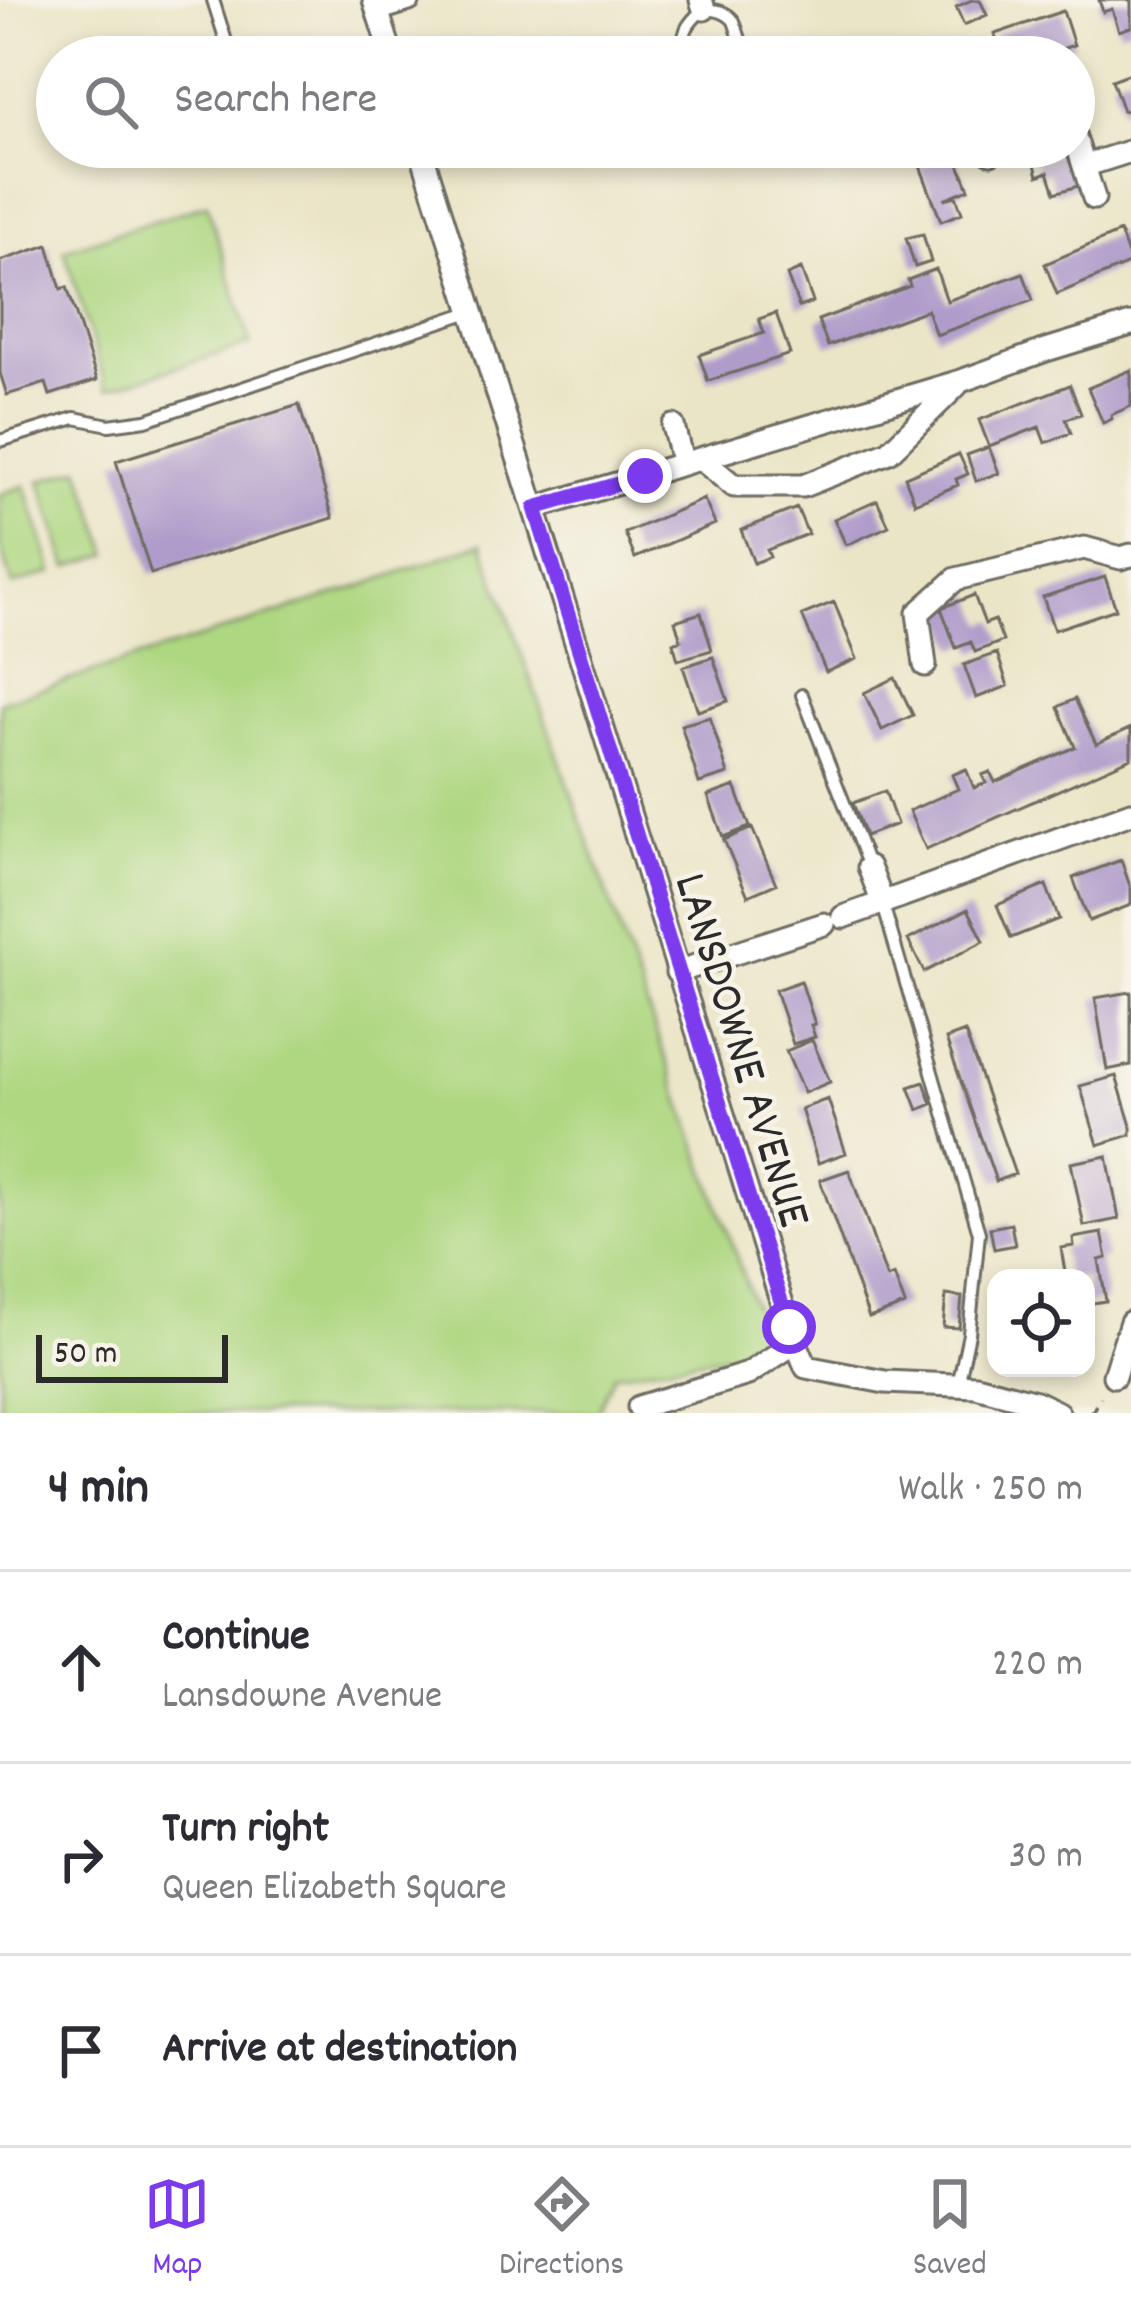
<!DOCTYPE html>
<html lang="en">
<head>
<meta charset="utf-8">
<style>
  body { margin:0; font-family:Dekko,sans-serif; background:#f2f2f3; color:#2b2b33 }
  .controls { position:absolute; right:36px; bottom:36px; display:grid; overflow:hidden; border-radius:24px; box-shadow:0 6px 18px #0003 }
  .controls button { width:108px; height:108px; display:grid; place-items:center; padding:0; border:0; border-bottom:3px solid #e1e1e2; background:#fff; color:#2b2b33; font:60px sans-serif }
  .scale { position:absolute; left:36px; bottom:30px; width:192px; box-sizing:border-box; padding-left:12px; border:6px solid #2b2b2b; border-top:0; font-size:33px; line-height:42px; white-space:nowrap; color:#2b2b2b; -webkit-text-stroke:9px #f7f3e8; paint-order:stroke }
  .stop { position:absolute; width:36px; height:36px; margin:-27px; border:9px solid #7c3aed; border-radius:50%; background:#fff }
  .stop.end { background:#7c3aed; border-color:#fff; box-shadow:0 3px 12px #0008 }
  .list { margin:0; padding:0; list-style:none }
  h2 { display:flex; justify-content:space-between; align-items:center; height:156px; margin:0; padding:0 48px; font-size:51px }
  h2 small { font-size:39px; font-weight:400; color:#7c7c81 }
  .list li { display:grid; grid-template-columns:78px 1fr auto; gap:36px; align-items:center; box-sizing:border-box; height:192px; padding:0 48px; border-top:3px solid #e1e1e2 }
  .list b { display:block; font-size:45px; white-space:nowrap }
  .list p { margin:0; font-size:39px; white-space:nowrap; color:#7c7c81 }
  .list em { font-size:39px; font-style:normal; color:#7c7c81 }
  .icon { flex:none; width:66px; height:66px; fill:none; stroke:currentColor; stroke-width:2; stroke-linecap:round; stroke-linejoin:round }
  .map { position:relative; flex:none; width:1131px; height:1413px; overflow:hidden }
  .search { position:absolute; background:#fff; box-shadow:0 6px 18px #0003; left:36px; right:36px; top:36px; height:132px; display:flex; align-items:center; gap:30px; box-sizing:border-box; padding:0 42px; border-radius:66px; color:#7c7c81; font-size:45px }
  .sheet { height:732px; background:#fff }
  nav { display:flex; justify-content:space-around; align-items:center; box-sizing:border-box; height:168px; border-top:3px solid #e1e1e2; background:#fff; font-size:33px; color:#7c7c81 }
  nav a { display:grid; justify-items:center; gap:6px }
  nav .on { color:#7c3aed }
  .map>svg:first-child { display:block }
</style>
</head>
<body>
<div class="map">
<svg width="1131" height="1413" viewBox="0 0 1131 1413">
  <rect width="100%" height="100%" fill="#f7f3e8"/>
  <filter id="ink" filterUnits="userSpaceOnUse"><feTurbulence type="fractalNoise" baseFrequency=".00833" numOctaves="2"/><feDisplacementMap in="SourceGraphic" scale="24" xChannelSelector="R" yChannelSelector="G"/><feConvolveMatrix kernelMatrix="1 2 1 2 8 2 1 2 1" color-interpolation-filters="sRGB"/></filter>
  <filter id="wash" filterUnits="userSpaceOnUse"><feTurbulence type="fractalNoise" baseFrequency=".004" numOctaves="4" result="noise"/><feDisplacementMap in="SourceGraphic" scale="48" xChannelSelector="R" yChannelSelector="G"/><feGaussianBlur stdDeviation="2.7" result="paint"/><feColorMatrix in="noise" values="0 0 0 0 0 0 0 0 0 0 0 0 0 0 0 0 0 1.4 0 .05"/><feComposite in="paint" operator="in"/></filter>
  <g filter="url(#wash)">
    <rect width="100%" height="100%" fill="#ebe5c7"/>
    <path fill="#aed781" stroke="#6c8156" stroke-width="3" d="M 207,204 L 251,344 L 107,389 L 64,250 Z
      M 80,468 L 109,554 L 68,567 L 40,481 Z
      M 25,486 L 53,572 L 13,585 L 0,547 L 0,494 Z
      M 482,543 L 769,1348 L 614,1374 L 597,1413 L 0,1413 L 0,702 L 362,586 Z"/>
    <g id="blocks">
      <path fill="#b09ccb" d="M 972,0 L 980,0 L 987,15 L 964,25 L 956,7 Z
        M 1099,0 L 1131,0 L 1131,27 L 1119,31 L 1112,9 L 1103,12 Z
        M 1063,11 L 1074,45 L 1037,57 L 1002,57 L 995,34 Z
        M 1131,73 L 1131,109 L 1123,111 L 1112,80 Z
        M 1066,150 L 1078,186 L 1055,193 L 1048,172 L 1038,176 L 1034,160 Z
        M 954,152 L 969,189 L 944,199 L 956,196 L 962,213 L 941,221 L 920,166 Z
        M 1120,232 L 1131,263 L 1057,294 L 1045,264 Z
        M 923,234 L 931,262 L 915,267 L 906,238 Z
        M 48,245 L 61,289 L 67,287 L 97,380 L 50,395 L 46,383 L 7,395 L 0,373 L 0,261 Z
        M 801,269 L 813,302 L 799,307 L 787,275 Z
        M 936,269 L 947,301 L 1023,273 L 1033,300 L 936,335 L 927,310 L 828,346 L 818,320 L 910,286 L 908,280 Z
        M 776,313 L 790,354 L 708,381 L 699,355 L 764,333 L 759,319 Z
        M 1131,370 L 1131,406 L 1111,415 L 1112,419 L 1103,423 L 1088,388 Z
        M 1070,385 L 1081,414 L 1066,419 L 1071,433 L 1045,443 L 1039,427 L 989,446 L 979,420 Z
        M 299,405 L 333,518 L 151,574 L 116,461 Z
        M 989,447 L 999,473 L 976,481 L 967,455 Z
        M 959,454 L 968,474 L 956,479 L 958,485 L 915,503 L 905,477 Z
        M 704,499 L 715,524 L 635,558 L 625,533 Z
        M 877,500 L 889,526 L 846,545 L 834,519 Z
        M 797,508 L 808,534 L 767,550 L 770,557 L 754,563 L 741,530 Z
        M 1105,577 L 1116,609 L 1054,630 L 1043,597 Z
        M 974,595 L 985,624 L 995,620 L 1003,641 L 975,652 L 971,642 L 956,648 L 941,608 Z
        M 834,602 L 857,659 L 826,672 L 802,615 Z
        M 701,613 L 712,650 L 678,660 L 673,643 L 681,640 L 675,621 Z
        M 997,653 L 1008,686 L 976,698 L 964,665 Z
        M 713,657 L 728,701 L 698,711 L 683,667 Z
        M 895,678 L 913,715 L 882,730 L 864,693 Z
        M 1075,699 L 1096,744 L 1131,728 L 1131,758 L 926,849 L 909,811 L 958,789 L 952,775 L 966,769 L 974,788 L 986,783 L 982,775 L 990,772 L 995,782 L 1075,747 L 1058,707 Z
        M 710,717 L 728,774 L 699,783 L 681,725 Z
        M 735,786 L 750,827 L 723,837 L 708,796 Z
        M 885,791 L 897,824 L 865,836 L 853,803 Z
        M 752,828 L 776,884 L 748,896 L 724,840 Z
        M 1121,860 L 1131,889 L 1131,905 L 1089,921 L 1073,878 Z
        M 1046,885 L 1059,919 L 1011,938 L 997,905 Z
        M 968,909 L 984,941 L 924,972 L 908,940 Z
        M 801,981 L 815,1024 L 811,1025 L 815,1037 L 793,1044 L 775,990 Z
        M 1131,992 L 1131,1065 L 1107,1070 L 1095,998 Z
        M 965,1032 L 1015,1174 L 996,1181 L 946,1039 Z
        M 812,1040 L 830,1082 L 804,1093 L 786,1051 Z
        M 1116,1076 L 1131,1126 L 1131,1135 L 1098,1145 L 1080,1086 Z
        M 924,1082 L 932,1104 L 918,1110 L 909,1087 Z
        M 828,1099 L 846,1153 L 818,1163 L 801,1109 Z
        M 1107,1156 L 1119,1219 L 1084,1226 L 1071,1163 Z
        M 849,1170 L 887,1278 L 894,1275 L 905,1305 L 869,1318 L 820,1180 Z
        M 1011,1224 L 1015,1245 L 994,1249 L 990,1228 Z
        M 1102,1233 L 1107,1258 L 1099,1260 L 1106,1301 L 1086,1304 L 1086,1278 L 1066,1278 L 1061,1248 L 1074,1246 L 1073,1238 Z
        M 946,1295 L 962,1297 L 959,1328 L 943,1327 Z"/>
    </g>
  </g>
  <g filter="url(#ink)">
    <use href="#blocks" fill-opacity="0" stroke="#6e6c62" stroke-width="3"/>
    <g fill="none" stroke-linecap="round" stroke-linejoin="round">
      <defs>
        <path id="service" d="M 213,0 L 231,57
          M 686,57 C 680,34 686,24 704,9 C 716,10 726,11 734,21 L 746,57
          M 0,441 L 75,418 L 109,425 L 146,420 L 473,311
          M 802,695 L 869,867
          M 882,901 L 979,1233 L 969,1334 L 958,1385"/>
        <path id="minor" d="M 374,0 L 392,57
          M 701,0 L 704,9
          M 377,10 L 409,0
          M 1074,134 L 1094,198
          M 420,147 C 546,539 665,934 789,1326 L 806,1367 L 885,1382 L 976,1386 L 1036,1402 L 1058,1413
          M 990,147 L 991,153
          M 1084,166 L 1131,151
          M 673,426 L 683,464
          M 701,459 L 734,486 L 803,486 L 889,452 L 957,385
          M 535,508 L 961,381 L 1046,350 L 1131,324
          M 925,665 L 918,613 L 956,579 L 1084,548 L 1121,558 L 1131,555
          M 869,867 L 882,901
          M 843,917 L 1131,813
          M 677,972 L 824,924
          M 1114,1376 L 1131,1322
          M 639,1407 L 748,1374 L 796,1342"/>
      </defs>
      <use href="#service" stroke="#6e6c62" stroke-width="16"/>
      <use href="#minor" stroke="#6e6c62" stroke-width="27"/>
      <path stroke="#6e6c62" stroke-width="4.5" stroke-dasharray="9 9" stroke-linecap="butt" d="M 1092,1413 L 1101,1397"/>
      <use href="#service" stroke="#fff" stroke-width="10"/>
      <use href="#minor" stroke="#fff" stroke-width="21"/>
    </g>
  </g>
  <g fill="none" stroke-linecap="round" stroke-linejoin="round" filter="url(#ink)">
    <path stroke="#7c3aed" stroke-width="15" d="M 645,476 L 535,508 L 789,1327"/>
  </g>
  <g text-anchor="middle" stroke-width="9" stroke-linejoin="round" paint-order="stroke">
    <g font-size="48" fill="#2b2b2b" stroke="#f7f3e8">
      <text transform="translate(746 1049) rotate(73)" y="17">LANSDOWNE AVENUE</text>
    </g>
  </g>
</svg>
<div class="controls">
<button><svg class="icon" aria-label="locate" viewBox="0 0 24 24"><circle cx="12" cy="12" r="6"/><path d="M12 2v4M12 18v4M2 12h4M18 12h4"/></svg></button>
</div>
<div class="scale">50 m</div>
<div class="stop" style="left:789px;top:1327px"></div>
<div class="stop end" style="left:645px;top:476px"></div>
<div class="search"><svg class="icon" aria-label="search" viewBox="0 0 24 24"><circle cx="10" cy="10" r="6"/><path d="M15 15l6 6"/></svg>Search here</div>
</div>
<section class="sheet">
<h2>4 min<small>Walk · 250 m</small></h2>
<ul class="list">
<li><svg class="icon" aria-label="ahead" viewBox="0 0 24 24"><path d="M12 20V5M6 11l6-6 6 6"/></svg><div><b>Continue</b><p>Lansdowne Avenue</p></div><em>220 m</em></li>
<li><svg class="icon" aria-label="right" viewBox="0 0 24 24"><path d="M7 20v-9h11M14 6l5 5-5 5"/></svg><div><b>Turn right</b><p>Queen Elizabeth Square</p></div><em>30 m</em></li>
<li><svg class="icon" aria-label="arrive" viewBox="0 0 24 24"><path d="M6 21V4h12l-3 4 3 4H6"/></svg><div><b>Arrive at destination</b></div></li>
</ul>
</section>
<nav>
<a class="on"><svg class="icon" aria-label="map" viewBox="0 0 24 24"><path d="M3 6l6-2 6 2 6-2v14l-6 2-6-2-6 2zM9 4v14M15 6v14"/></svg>Map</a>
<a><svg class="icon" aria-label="directions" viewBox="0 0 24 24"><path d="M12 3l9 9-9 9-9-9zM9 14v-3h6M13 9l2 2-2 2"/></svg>Directions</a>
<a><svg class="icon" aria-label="saved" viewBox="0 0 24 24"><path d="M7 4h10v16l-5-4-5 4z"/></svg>Saved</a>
</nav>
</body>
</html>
